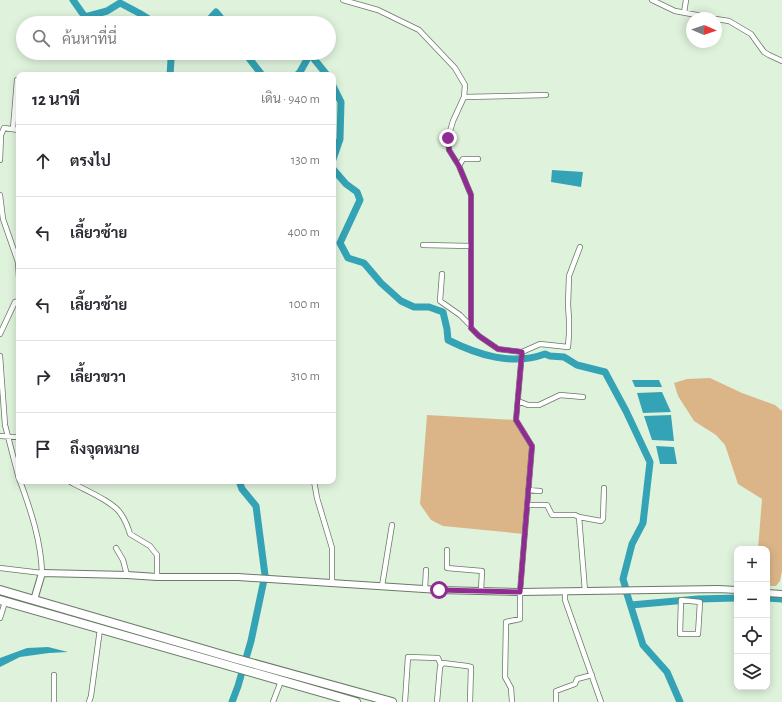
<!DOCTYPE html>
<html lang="th">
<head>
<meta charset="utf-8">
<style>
  body { margin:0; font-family:"Alegreya Sans",Sarabun,sans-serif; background:#f7f7f7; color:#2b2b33 }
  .controls { position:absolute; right:12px; bottom:12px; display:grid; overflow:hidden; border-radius:8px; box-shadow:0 2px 10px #0003 }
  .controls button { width:36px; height:36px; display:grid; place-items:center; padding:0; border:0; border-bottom:1px solid #e1e1e2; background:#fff; color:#2b2b33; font:20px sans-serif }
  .compass { position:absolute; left:686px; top:12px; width:36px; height:36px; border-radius:50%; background:#fff; box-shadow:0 2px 10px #0003; rotate:92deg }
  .stop { position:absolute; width:12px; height:12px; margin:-9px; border:3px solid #902b91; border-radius:50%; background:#fff }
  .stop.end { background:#902b91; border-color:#fff; box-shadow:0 1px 4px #0008 }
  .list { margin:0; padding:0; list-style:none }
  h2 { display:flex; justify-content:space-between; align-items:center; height:52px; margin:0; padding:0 16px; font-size:17px }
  h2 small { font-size:13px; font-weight:400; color:#7c7c81 }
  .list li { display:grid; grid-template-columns:26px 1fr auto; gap:12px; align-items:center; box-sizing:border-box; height:72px; padding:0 16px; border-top:1px solid #e1e1e2 }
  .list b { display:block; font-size:15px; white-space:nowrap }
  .list em { font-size:13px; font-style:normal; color:#7c7c81 }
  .icon { flex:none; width:22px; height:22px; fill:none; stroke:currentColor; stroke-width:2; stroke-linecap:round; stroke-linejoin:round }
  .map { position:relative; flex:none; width:782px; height:702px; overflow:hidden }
  .search { position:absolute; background:#fff; box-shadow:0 2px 10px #0003; left:16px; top:16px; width:320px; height:44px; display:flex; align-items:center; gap:10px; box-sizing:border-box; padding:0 14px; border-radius:22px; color:#7c7c81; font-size:15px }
  .panel { position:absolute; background:#fff; box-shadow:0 2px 10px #0003; left:16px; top:72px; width:320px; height:412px; border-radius:8px }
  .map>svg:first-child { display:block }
</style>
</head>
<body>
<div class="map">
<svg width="782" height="702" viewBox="0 0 782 702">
  <rect width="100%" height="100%" fill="#dff3dc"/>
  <path fill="#dbb588" d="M 710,378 L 742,393 L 775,405 L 782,411 L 782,571 L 780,581 L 776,586 L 767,586 L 767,549 L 758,549 L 762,499 L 738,484 L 725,445 L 716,435 L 694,421 L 678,396 L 674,383 L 687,379 Z
    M 427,415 L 516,420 L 532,446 L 524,534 L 443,526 L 431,520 L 420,504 Z"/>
  <path fill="#34a3b5" d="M 552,170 L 583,172 L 581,187 L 551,182 Z
    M 632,380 L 659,380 L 662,387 L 635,387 Z
    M 662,392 L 671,412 L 643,413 L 637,393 Z
    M 671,415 L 674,441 L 652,440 L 644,416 Z
    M 656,446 L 674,447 L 677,464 L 660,464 Z
    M 48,647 L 68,652 L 49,653 L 20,657 L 0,667 L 0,658 L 27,648 Z"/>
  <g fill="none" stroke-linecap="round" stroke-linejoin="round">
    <path stroke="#34a3b5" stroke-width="7" d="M 73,0 L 85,17 L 107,11 L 120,3 L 139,13 L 155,23
      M 206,23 L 216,12 L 225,23
      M 168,53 L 171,60 L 170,75
      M 245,53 L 262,75
      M 297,75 L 300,72 L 310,54 L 327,75
      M 333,86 L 341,102 L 340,139 L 333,159
      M 333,169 L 346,184 L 357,192 L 360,200 L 340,243 L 348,258 L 364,263 L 381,283 L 401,301 L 414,307 L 429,307 L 443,312 L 447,329 L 448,340 C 478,355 512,366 545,354 L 550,356 L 564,357 L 577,365 L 605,372 L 626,411 L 650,462 L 643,523 L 632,544 L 623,579 L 626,589
      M 627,594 L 643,645 L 667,672 L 680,702
      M 767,598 L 782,599
      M 631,605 L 698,599 L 737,598
      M 232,702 L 238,686 L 251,641 L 265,575 L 256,506 L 242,489 L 239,481"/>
    <defs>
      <path id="street" d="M 343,0 L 378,10 L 419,30 L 455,68 L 465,85 L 464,97 L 453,121 L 448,138 L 449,150 L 459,166
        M 652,0 L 675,11 L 713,18
        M 684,13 L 686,0
        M 716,19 L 729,21 L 751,34 L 764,52 L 769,55 L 782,61
        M 464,97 L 546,95
        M 13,129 L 17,80
        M 478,159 L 463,159 L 459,166 L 471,195 L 471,328 L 479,336 L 498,349 L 522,352
        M 0,160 L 1,135 L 4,128 L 19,130
        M 0,195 L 3,219 L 18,262 L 19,278
        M 423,245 L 471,246
        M 442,274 L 440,301 L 460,315 L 471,326
        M 0,334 L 15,302 L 19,301
        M 0,356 L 5,425 L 19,479
        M 518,401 L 528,405 L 539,405 L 560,395 L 583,397
        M 0,436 L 19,437
        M 69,481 C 82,489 113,501 121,514 C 125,520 128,527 130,534 L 150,546 L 157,555 L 157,577
        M 314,481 L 317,498 L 332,548 L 332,583
        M 528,490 L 540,491
        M 527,505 L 547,505 L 552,515 L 575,515 L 579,517 L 585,591
        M 579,517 L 601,521 L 603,519 L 604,488
        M 116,548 L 123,560 L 127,575
        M 447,550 L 447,568 L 482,571 L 481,591
        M 0,568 L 42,573 C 41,541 31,511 20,481
        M 382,586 L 392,525
        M 425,589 L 426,570
        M 565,591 L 565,600 L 601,702
        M 681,600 L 700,602 L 698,634 L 680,634 Z
        M 0,618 L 5,602
        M 54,702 L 54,675
        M 89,702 L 91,696 L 100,629
        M 273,702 L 281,681
        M 405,702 L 408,657 L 438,658 L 441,665
        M 437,702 L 440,667 L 443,663 L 467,666 L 471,667 L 470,702
        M 512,702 L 511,688 L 505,677 L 506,622 L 520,619 L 520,592 L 532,446 L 516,420 L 522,352 L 540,344 L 568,347 L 569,334 L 569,319 L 568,305 L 569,276 L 580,247
        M 556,702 L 556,691 L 575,684 L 577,679 L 592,675"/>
      <path id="secondary" d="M 767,593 L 782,594
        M 34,600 L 42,573 L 127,575 L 157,577 L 238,577 L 439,590 L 520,592 L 718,589 L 737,590"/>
      <path id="highway" d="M 0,590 L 233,658 L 392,702
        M 0,600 L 356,702"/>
    </defs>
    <use href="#street" stroke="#697a66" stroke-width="6"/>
    <use href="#secondary" stroke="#697a66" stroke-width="8"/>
    <use href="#highway" stroke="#697a66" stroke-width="10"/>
    <use href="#street" stroke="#fff" stroke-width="4.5"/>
    <use href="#secondary" stroke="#fff" stroke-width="6"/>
    <use href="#highway" stroke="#fff" stroke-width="8"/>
  </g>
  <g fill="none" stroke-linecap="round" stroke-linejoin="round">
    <path stroke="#902b91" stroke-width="5" d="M 439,590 L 520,592 L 532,446 L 516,420 L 522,352 L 498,349 L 479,336 L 471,328 L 471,195 L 459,166 L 449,150 L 448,138"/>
  </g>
</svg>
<div class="controls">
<button>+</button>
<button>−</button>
<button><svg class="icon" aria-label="locate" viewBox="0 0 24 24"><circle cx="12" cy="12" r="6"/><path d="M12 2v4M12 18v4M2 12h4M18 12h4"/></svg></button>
<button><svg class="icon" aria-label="layers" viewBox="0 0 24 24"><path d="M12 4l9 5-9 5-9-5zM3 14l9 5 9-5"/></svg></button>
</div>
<svg class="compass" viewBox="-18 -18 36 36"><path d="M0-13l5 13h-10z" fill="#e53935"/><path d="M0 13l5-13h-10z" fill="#7c7c81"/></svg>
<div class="stop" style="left:439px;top:590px"></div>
<div class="stop end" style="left:448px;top:138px"></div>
<div class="search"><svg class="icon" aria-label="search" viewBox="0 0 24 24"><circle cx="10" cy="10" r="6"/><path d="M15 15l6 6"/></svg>ค้นหาที่นี่</div>
<section class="panel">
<h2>12 นาที<small>เดิน · 940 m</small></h2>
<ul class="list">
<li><svg class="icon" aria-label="ahead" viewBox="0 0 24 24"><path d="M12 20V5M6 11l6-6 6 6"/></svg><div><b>ตรงไป</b></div><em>130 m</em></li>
<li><svg class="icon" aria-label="left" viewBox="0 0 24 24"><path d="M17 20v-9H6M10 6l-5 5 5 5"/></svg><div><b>เลี้ยวซ้าย</b></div><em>400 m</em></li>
<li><svg class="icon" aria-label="left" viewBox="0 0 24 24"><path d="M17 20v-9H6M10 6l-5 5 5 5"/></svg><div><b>เลี้ยวซ้าย</b></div><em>100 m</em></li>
<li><svg class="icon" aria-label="right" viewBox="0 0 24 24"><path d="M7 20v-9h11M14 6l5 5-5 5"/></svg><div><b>เลี้ยวขวา</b></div><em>310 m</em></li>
<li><svg class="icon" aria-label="arrive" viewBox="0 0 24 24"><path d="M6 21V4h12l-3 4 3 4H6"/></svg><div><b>ถึงจุดหมาย</b></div></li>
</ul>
</section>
</div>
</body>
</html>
